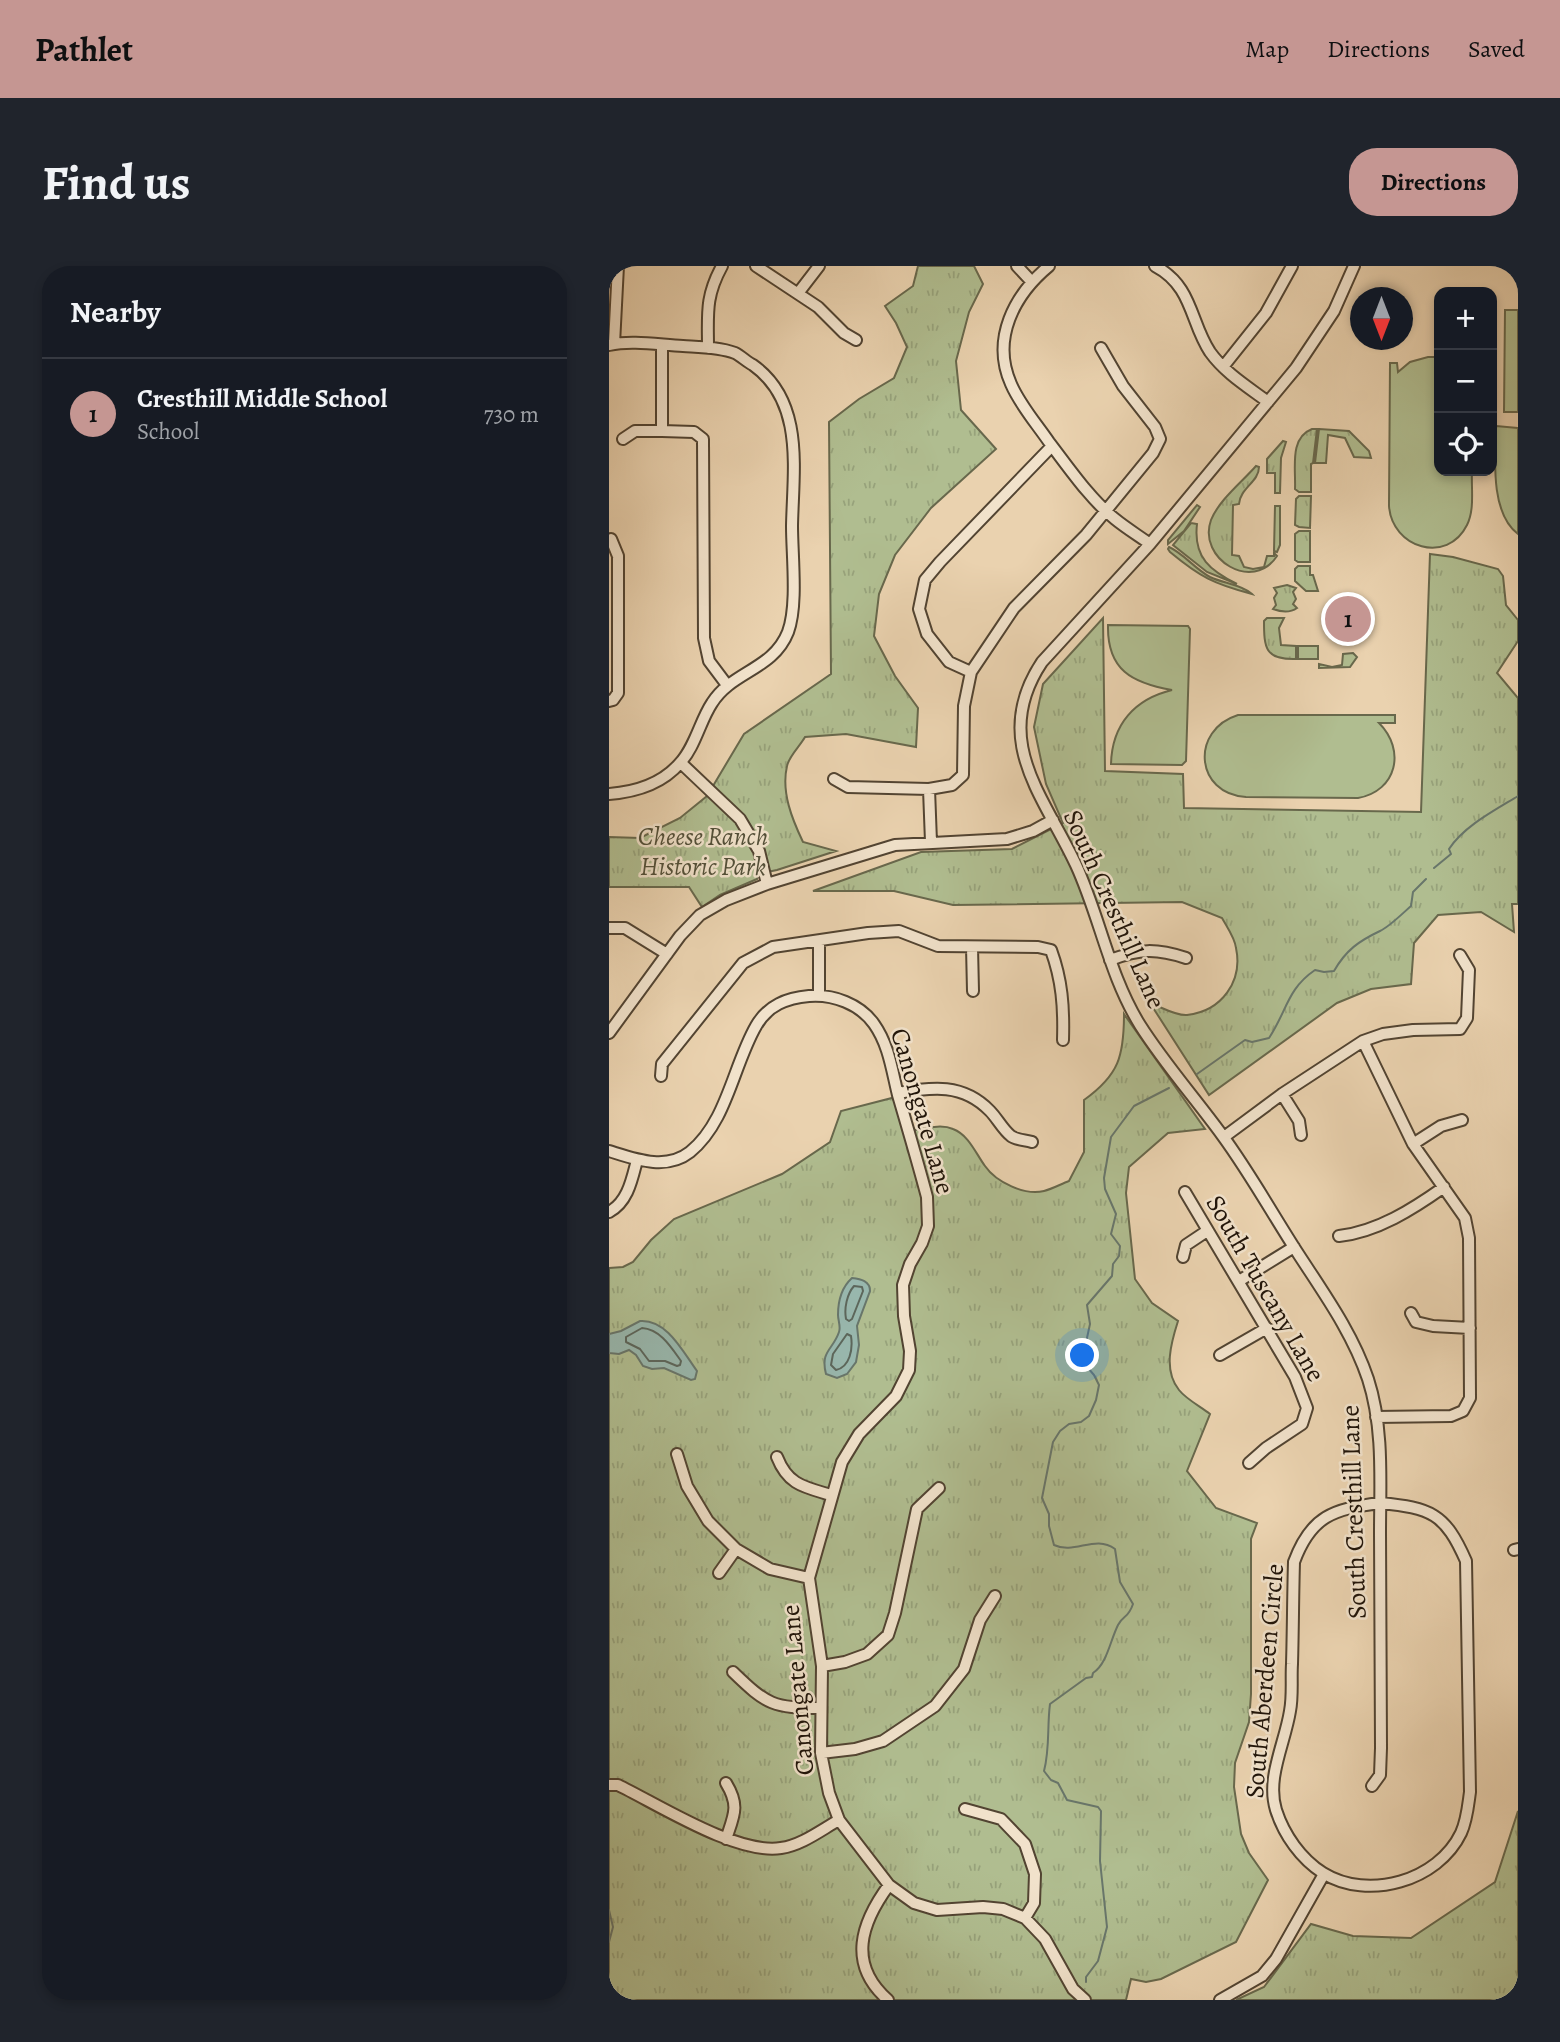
<!DOCTYPE html>
<html lang="en">
<head>
<meta charset="utf-8">
<style>
  body { margin:0; font-family:Alegreya,serif; background:#20242c; color:#f1f3f6 }
  .controls { position:absolute; right:21px; top:21px; display:grid; overflow:hidden; border-radius:14px; box-shadow:0 4px 10px #0003 }
  .controls button { width:63px; height:63px; display:grid; place-items:center; padding:0; border:0; border-bottom:2px solid #363941; background:#171b24; color:#f1f3f6; font:35px sans-serif }
  .compass { position:absolute; left:741px; top:21px; width:63px; height:63px; border-radius:50%; background:#171b24; box-shadow:0 4px 10px #0003; rotate:180deg }
  .you { position:absolute; left:474px; top:1090px; width:24px; height:24px; margin:-18px; border:5px solid #fff; border-radius:50%; background:#1a73e8; box-shadow:0 0 0 10px #1a73e833 }
  .badge { display:grid; place-items:center; width:46px; height:46px; border-radius:50%; background:#c59692; color:#111; font-size:23px; font-weight:700 }
  .pin { position:absolute; translate:-50% -50%; border:4px solid #fff; box-shadow:0 2px 7px #0006 }
  .list { margin:0; padding:0; list-style:none }
  h2 { display:flex; justify-content:space-between; align-items:center; height:91px; margin:0; padding:0 28px; font-size:30px }
  h2 small { font-size:23px; font-weight:400; color:#9ea1a6 }
  .list li { display:grid; grid-template-columns:46px 1fr auto; gap:21px; align-items:center; box-sizing:border-box; height:112px; padding:0 28px; border-top:2px solid #363941 }
  .list b { display:block; font-size:26px; white-space:nowrap }
  .list p { margin:0; font-size:23px; white-space:nowrap; color:#9ea1a6 }
  .list em { font-size:23px; font-style:normal; color:#9ea1a6 }
  .icon { flex:none; width:38px; height:38px; fill:none; stroke:currentColor; stroke-width:2; stroke-linecap:round; stroke-linejoin:round }
  .map { position:relative; flex:none; width:909px; height:1734px; overflow:hidden; border-radius:28px }
  header { display:flex; align-items:center; gap:42px; box-sizing:border-box; height:98px; padding:0 35px; background:#c59692; color:#111 }
  header strong { font-size:33px }
  nav { display:flex; gap:38px; margin-inline-start:auto; font-size:24px }
  .intro { display:flex; align-items:center; justify-content:space-between; box-sizing:border-box; height:168px; padding:0 42px }
  h1 { margin:0; font-size:49px }
  .button { padding:18px 32px; border-radius:28px; background:#c59692; color:#111; font-size:24px; font-weight:700 }
  main { display:flex; gap:42px; padding:0 42px }
  aside { flex:1; background:#171b24; border-radius:28px; box-shadow:0 4px 10px #0003 }
  .map>svg:first-child { display:block }
</style>
</head>
<body>
<header>
<strong>Pathlet</strong>
<nav><a>Map</a><a>Directions</a><a>Saved</a></nav>
</header>
<div class="intro"><h1>Find us</h1><a class="button">Directions</a></div>
<main>
<aside>
<h2>Nearby<small></small></h2>
<ul class="list">
<li><span class="badge">1</span><div><b>Cresthill Middle School</b><p>School</p></div><em>730 m</em></li>
</ul>
</aside>
<div class="map">
<svg width="909" height="1734" viewBox="0 0 909 1734">
  <defs>
    <pattern id="grass-tufts" width="24" height="20" patternUnits="userSpaceOnUse" patternTransform="scale(1.75)"><rect width="24" height="20" fill="#b0bd90"/><path d="M3 7l-1-3M5 7V3M7 7l1-3M15 17l-1-3M17 17v-4M19 17l1-3" fill="none" stroke="#97a27b"/></pattern>
  </defs>
  <rect width="100%" height="100%" fill="#ead2af"/>
  <filter id="stains"><feTurbulence type="fractalNoise" baseFrequency=".00286" numOctaves="4"/><feColorMatrix values="0 0 0 0 .2 0 0 0 0 .09 0 0 0 0 .02 0 0 0 .5 -.17"/></filter>
  <radialGradient id="worn" r=".72"><stop offset=".6" stop-color="#630" stop-opacity="0"/><stop offset="1" stop-color="#630" stop-opacity=".3"/></radialGradient>
  <path fill="url(#grass-tufts)" stroke="#68684c" stroke-width="2" d="M 309,0 L 365,0 L 374,18 L 360,46 L 347,95 L 352,144 L 387,183 L 322,242 L 286,289 L 270,328 L 265,370 L 286,410 L 309,442 L 307,481 L 237,468 L 196,471 C 191,480 180,490 178,500 C 172,526 183,553 194,576 L 227,585 L 168,604 L 148,608 L 148,613 L 111,629 L 93,641 L 80,621 L 0,621 L 0,571 L 31,572 L 71,552 L 98,530 L 135,468 L 222,408 L 220,156 L 250,133 L 285,112 L 298,81 L 287,57 L 276,40 L 304,20 Z
    M 703,163 L 708,163 L 704,197 L 702,198 L 702,226 L 690,226 L 686,223 C 687,202 680,172 703,163 Z
    M 710,163 L 740,165 L 760,185 L 762,192 L 745,191 L 736,172 L 719,169 L 717,197 L 706,197 Z
    M 674,175 L 677,176 L 672,192 L 671,227 L 666,227 L 666,207 L 658,207 L 658,193 Z
    M 647,200 L 650,201 C 650,216 631,222 630,238 L 624,239 L 623,289 L 630,290 L 635,301 L 644,303 L 655,301 L 658,290 L 665,290 L 665,287 L 668,290 C 644,327 588,293 602,254 C 610,234 633,216 647,200 Z
    M 690,230 L 702,230 L 701,262 L 690,261 L 686,259 L 687,233 Z
    M 588,239 L 591,241 L 575,265 L 559,278 L 559,274 Z
    M 666,240 L 671,240 L 671,279 L 668,286 L 665,285 Z
    M 582,257 L 588,258 C 584,292 602,305 628,318 L 598,306 L 564,279 Z
    M 690,265 L 701,265 L 701,296 L 689,296 L 686,294 L 686,268 Z
    M 560,281 C 574,287 586,303 601,311 C 613,317 634,319 643,328 C 605,318 591,311 561,286 L 559,283 Z
    M 821,288 L 844,291 L 889,303 L 894,310 L 897,339 L 909,354 L 909,375 L 888,407 L 909,432 L 909,638 L 903,638 L 905,666 L 872,646 L 829,649 L 805,677 L 802,718 L 762,723 L 728,737 L 600,829 L 541,737 C 552,741 567,750 578,749 C 613,745 634,715 627,682 C 626,672 618,661 613,652 L 573,636 L 344,639 L 285,625 L 204,625 L 312,586 L 403,583 L 454,557 L 437,518 L 425,461 L 434,418 L 494,352 L 496,505 L 574,508 L 575,542 L 812,546 Z
    M 689,300 L 701,300 L 701,309 L 704,309 L 709,325 L 697,325 L 686,315 L 686,303 Z
    M 678,319 L 687,322 L 684,326 L 687,333 L 684,338 L 688,342 C 681,347 672,346 664,343 L 667,339 L 665,332 L 668,327 L 665,322 Z
    M 658,352 L 675,352 L 670,362 L 672,379 L 687,380 L 687,393 C 656,394 655,382 655,355 Z
    M 689,380 L 709,380 L 709,393 L 689,393 Z
    M 744,387 L 748,391 L 741,401 L 710,402 L 710,398 L 723,401 L 733,399 L 734,388 Z
    M 515,748 L 596,863 L 559,867 L 520,901 L 517,927 L 526,1013 L 543,1037 L 569,1055 C 562,1077 554,1104 570,1124 C 577,1133 592,1141 601,1148 L 578,1205 L 607,1242 L 648,1257 L 642,1273 L 642,1428 L 640,1456 L 626,1497 L 625,1521 L 632,1568 L 640,1587 L 659,1614 L 627,1676 L 552,1713 L 537,1716 L 522,1713 L 517,1734 L 0,1734 L 0,1002 L 14,1001 L 24,996 L 42,974 L 65,953 L 173,908 L 221,876 L 232,845 L 283,832 L 306,864 C 318,862 333,858 344,863 C 360,869 367,888 376,900 C 387,916 416,930 435,925 C 443,923 452,918 460,915 L 475,886 L 475,834 C 510,809 515,790 515,748 Z
    M 909,1545 L 909,1734 L 627,1734 L 655,1721 L 702,1658 L 744,1670 L 802,1672 L 886,1616 Z"/>
  <path fill="#b0bd90" stroke="#68684c" stroke-width="2" d="M 896,44 L 909,44 L 909,146 L 895,146 Z
    M 819,91 L 830,91 L 830,205 L 863,205 C 862,222 866,243 858,259 C 838,299 783,282 780,240 L 781,97 L 788,97 L 789,106 L 801,96 Z
    M 887,160 L 909,162 L 909,268 C 881,247 886,192 887,160 Z
    M 499,359 L 579,360 L 581,363 L 577,495 L 573,499 L 502,498 C 503,458 526,433 563,424 C 523,417 498,404 499,359 Z
    M 629,449 L 786,449 L 786,457 L 770,457 C 797,484 788,525 749,532 L 637,531 C 586,528 581,464 629,449 Z"/>
  <path fill="#98b7ad" stroke="#68766b" stroke-width="2" d="M 243,1012 C 252,1013 261,1015 261,1025 L 248,1060 L 250,1079 L 247,1096 L 238,1108 L 228,1112 L 217,1108 C 211,1085 224,1084 230,1066 C 232,1061 229,1054 229,1049 C 229,1035 233,1021 243,1012 Z
    M 31,1055 C 58,1053 74,1086 88,1105 L 86,1113 L 82,1114 L 55,1102 L 43,1103 L 34,1100 L 27,1089 L 20,1084 L 10,1088 L 0,1087 L 0,1068 L 12,1065 Z"/>
  <g fill="none" stroke-linecap="round" stroke-linejoin="round">
    <path stroke="#5c665b" stroke-width="2" d="M 245,1020 L 253,1021 L 254,1025 L 243,1053 L 240,1055 L 237,1053 C 235,1042 238,1028 245,1020 Z
      M 33,1062 C 51,1063 62,1081 72,1095 L 71,1099 L 68,1100 L 56,1095 L 40,1095 L 31,1083 L 17,1076 L 17,1071 Z
      M 238,1068 L 242,1070 C 244,1083 241,1101 227,1104 L 222,1099 L 224,1088 Z"/>
    <path stroke="#68766b" stroke-width="2" d="M 825,602 L 842,588 L 840,583 C 855,560 886,544 909,530
      M 588,808 L 636,774 L 643,776 L 660,772 C 678,745 678,723 706,704 L 715,706 L 725,705 C 737,684 750,675 771,665 C 780,661 794,647 802,640 L 804,626 L 817,613
      M 0,1644 L 4,1661 L 0,1676
      M 477,1716 L 477,1711 L 489,1695 L 498,1661 L 491,1595 L 492,1545 L 489,1541 L 458,1534 L 449,1517 L 442,1514 L 435,1505 C 441,1483 438,1460 441,1438 L 477,1412 L 483,1411 L 484,1407 C 498,1398 501,1375 509,1359 C 514,1349 519,1353 524,1338 L 511,1316 L 506,1283 C 486,1268 466,1289 445,1279 L 440,1260 L 440,1248 L 433,1232 L 444,1176 L 451,1165 L 460,1158 L 472,1156 L 480,1150 L 487,1134 L 490,1119 L 485,1109 L 473,1095 L 481,1058 L 478,1039 L 503,1010 L 504,998 L 510,990 L 511,980 L 502,968 L 507,948 L 496,923 L 495,912 L 502,871 L 525,840 L 560,822"/>
    <defs>
      <path id="minor" d="M 147,0 L 209,41 L 235,67 L 247,74
        M 408,0 L 422,15
        M 440,0 C 405,29 382,73 402,118 C 411,139 427,157 440,176 C 460,202 481,233 506,253 C 517,262 530,270 541,278
        M 546,0 C 584,20 581,56 601,86 C 616,107 639,121 659,136
        M 745,0 L 725,45 L 687,102 L 541,278 L 433,396 C 381,474 435,530 467,599 C 491,651 500,709 531,759 C 555,797 586,832 613,869 C 641,907 664,949 690,989 C 716,1029 744,1068 759,1113 C 775,1162 771,1217 771,1267 C 771,1339 772,1410 772,1482 L 771,1509 L 763,1520
        M 190,26 L 210,0
        M 5,78 L 9,0
        M 0,79 C 23,74 51,79 74,80 C 90,81 111,81 126,87 C 132,90 138,96 144,99 C 196,136 184,204 183,260 C 183,290 189,339 179,366 C 164,404 123,405 103,437 C 91,455 86,481 71,497 C 53,518 26,526 0,528
        M 53,79 L 53,165
        M 99,82 C 99,48 96,31 113,0
        M 614,101 L 657,47 L 683,0
        M 14,173 L 26,165 L 53,165 L 85,166 L 94,173 L 95,372 L 100,395 L 118,419
        M 362,406 L 340,396 L 318,368 L 310,343 L 316,314 L 331,296 L 443,180
        M 0,435 L 4,434 L 9,427 L 9,290 L 2,273
        M 72,497 L 131,553 L 150,585 L 158,618
        M 225,513 L 239,521 L 320,523 L 343,519 L 354,509 L 355,440 L 362,406 L 405,342 L 477,269 L 544,187 L 551,173 L 546,161 L 514,120 L 492,82
        M 320,523 L 322,576
        M 0,662 L 16,662 L 58,688
        M 210,675 L 210,729
        M 363,681 L 364,725
        M 501,694 C 531,683 546,682 577,692
        M 0,767 L 71,670 L 91,649 L 117,634 L 158,618 L 286,579 L 398,573 L 424,565 L 444,554
        M 754,775 L 804,878 L 856,952 L 860,972 L 861,1132 L 854,1145 L 842,1150 L 767,1151
        M 52,810 L 53,798 L 134,697 L 164,681 L 259,667 L 290,665 L 329,680 L 429,681 L 442,684 C 453,714 455,741 454,774
        M 289,827 C 323,821 354,817 381,845 C 388,852 394,864 402,870 C 407,874 417,874 423,876
        M 673,828 L 690,855 L 692,869
        M 615,871 L 673,828 L 754,775 L 774,768 L 804,764 L 851,763 L 858,752 L 860,704 L 851,689
        M 804,878 L 832,860 L 853,854
        M 0,885 C 26,893 57,905 81,886 C 118,856 124,800 147,760 C 159,739 178,732 200,730 C 224,728 251,738 265,758 C 280,779 283,805 289,829 C 299,863 309,897 318,931 L 319,960 L 313,977 L 301,998 L 294,1019 L 295,1050 L 301,1085 L 300,1104 L 287,1130 L 250,1168 L 233,1196 L 200,1312 L 213,1400 L 212,1487 L 220,1527 L 230,1554 L 280,1619 L 305,1637 L 328,1644 L 374,1641 L 394,1643 L 416,1652 L 436,1673 L 464,1723 L 476,1734
        M 576,926 L 686,1111 L 698,1142 L 693,1158 L 657,1182 L 640,1197
        M 0,946 C 19,936 23,913 28,894
        M 730,970 C 768,966 804,943 835,921
        M 574,991 L 577,979 L 598,965
        M 630,1015 L 685,981
        M 802,1047 L 807,1056 L 824,1060 L 861,1062
        M 611,1089 L 658,1062
        M 68,1188 L 78,1220 L 99,1255 L 127,1283 L 161,1303 L 200,1312
        M 168,1191 C 179,1219 195,1221 222,1229
        M 771,1237 C 822,1242 836,1247 857,1295 L 861,1526 C 859,1540 858,1554 852,1567 C 829,1615 759,1635 714,1607 C 692,1593 675,1569 667,1544 C 657,1512 676,1477 681,1445 C 684,1430 682,1413 683,1398 C 684,1364 684,1330 685,1296 C 702,1250 724,1243 771,1237 Z
        M 905,1284 L 909,1283
        M 110,1307 L 127,1283
        M 213,1400 L 236,1396 L 258,1388 L 279,1369 L 286,1347 L 308,1243 L 330,1222
        M 124,1406 C 158,1439 164,1442 212,1442
        M 212,1487 L 246,1483 L 274,1475 L 326,1440 L 355,1403 L 371,1354 L 386,1330
        M 0,1519 L 9,1519 C 50,1539 128,1589 172,1582 C 193,1579 212,1564 230,1554
        M 356,1543 L 392,1553 L 416,1578 L 426,1608 L 425,1637 L 416,1652
        M 117,1573 C 125,1549 131,1540 117,1517
        M 279,1734 C 238,1698 252,1657 280,1619
        M 611,1734 L 653,1710 L 667,1693 L 715,1608"/>
    </defs>
    <use href="#minor" stroke="#524432" stroke-width="14"/>
    <use href="#minor" stroke="#f1e2cb" stroke-width="10"/>
  </g>
  <g text-anchor="middle" stroke-width="5" stroke-linejoin="round" paint-order="stroke">
    <g font-size="26" font-style="italic" fill="#524f38" stroke="#f1e2cb">
      <text x="94" y="579">Cheese Ranch<tspan x="94" dy="30">Historic Park</tspan></text>
    </g>
    <g font-size="26" fill="#201409" stroke="#f1e2cb">
      <text transform="translate(506 643) rotate(66)" y="9">South Cresthill Lane</text>
      <text transform="translate(314 845) rotate(74)" y="9">Canongate Lane</text>
      <text transform="translate(657 1022) rotate(60)" y="9">South Tuscany Lane</text>
      <text transform="translate(744 1246) rotate(-92)" y="9">South Cresthill Lane</text>
      <text transform="translate(655 1415) rotate(-85)" y="9">South Aberdeen Circle</text>
      <text transform="translate(188 1424) rotate(-95)" y="9">Canongate Lane</text>
    </g>
  </g>
  <rect width="100%" height="100%" filter="url(#stains)"/>
  <rect width="100%" height="100%" fill="url(#worn)"/>
</svg>
<div class="controls">
<button>+</button>
<button>−</button>
<button><svg class="icon" aria-label="locate" viewBox="0 0 24 24"><circle cx="12" cy="12" r="6"/><path d="M12 2v4M12 18v4M2 12h4M18 12h4"/></svg></button>
</div>
<svg class="compass" viewBox="-18 -18 36 36"><path d="M0-13l5 13h-10z" fill="#e53935"/><path d="M0 13l5-13h-10z" fill="#9ea1a6"/></svg>
<div class="you"></div>
<div class="pin badge" style="left:739px;top:353px">1</div>
</div>
</main>
</body>
</html>
